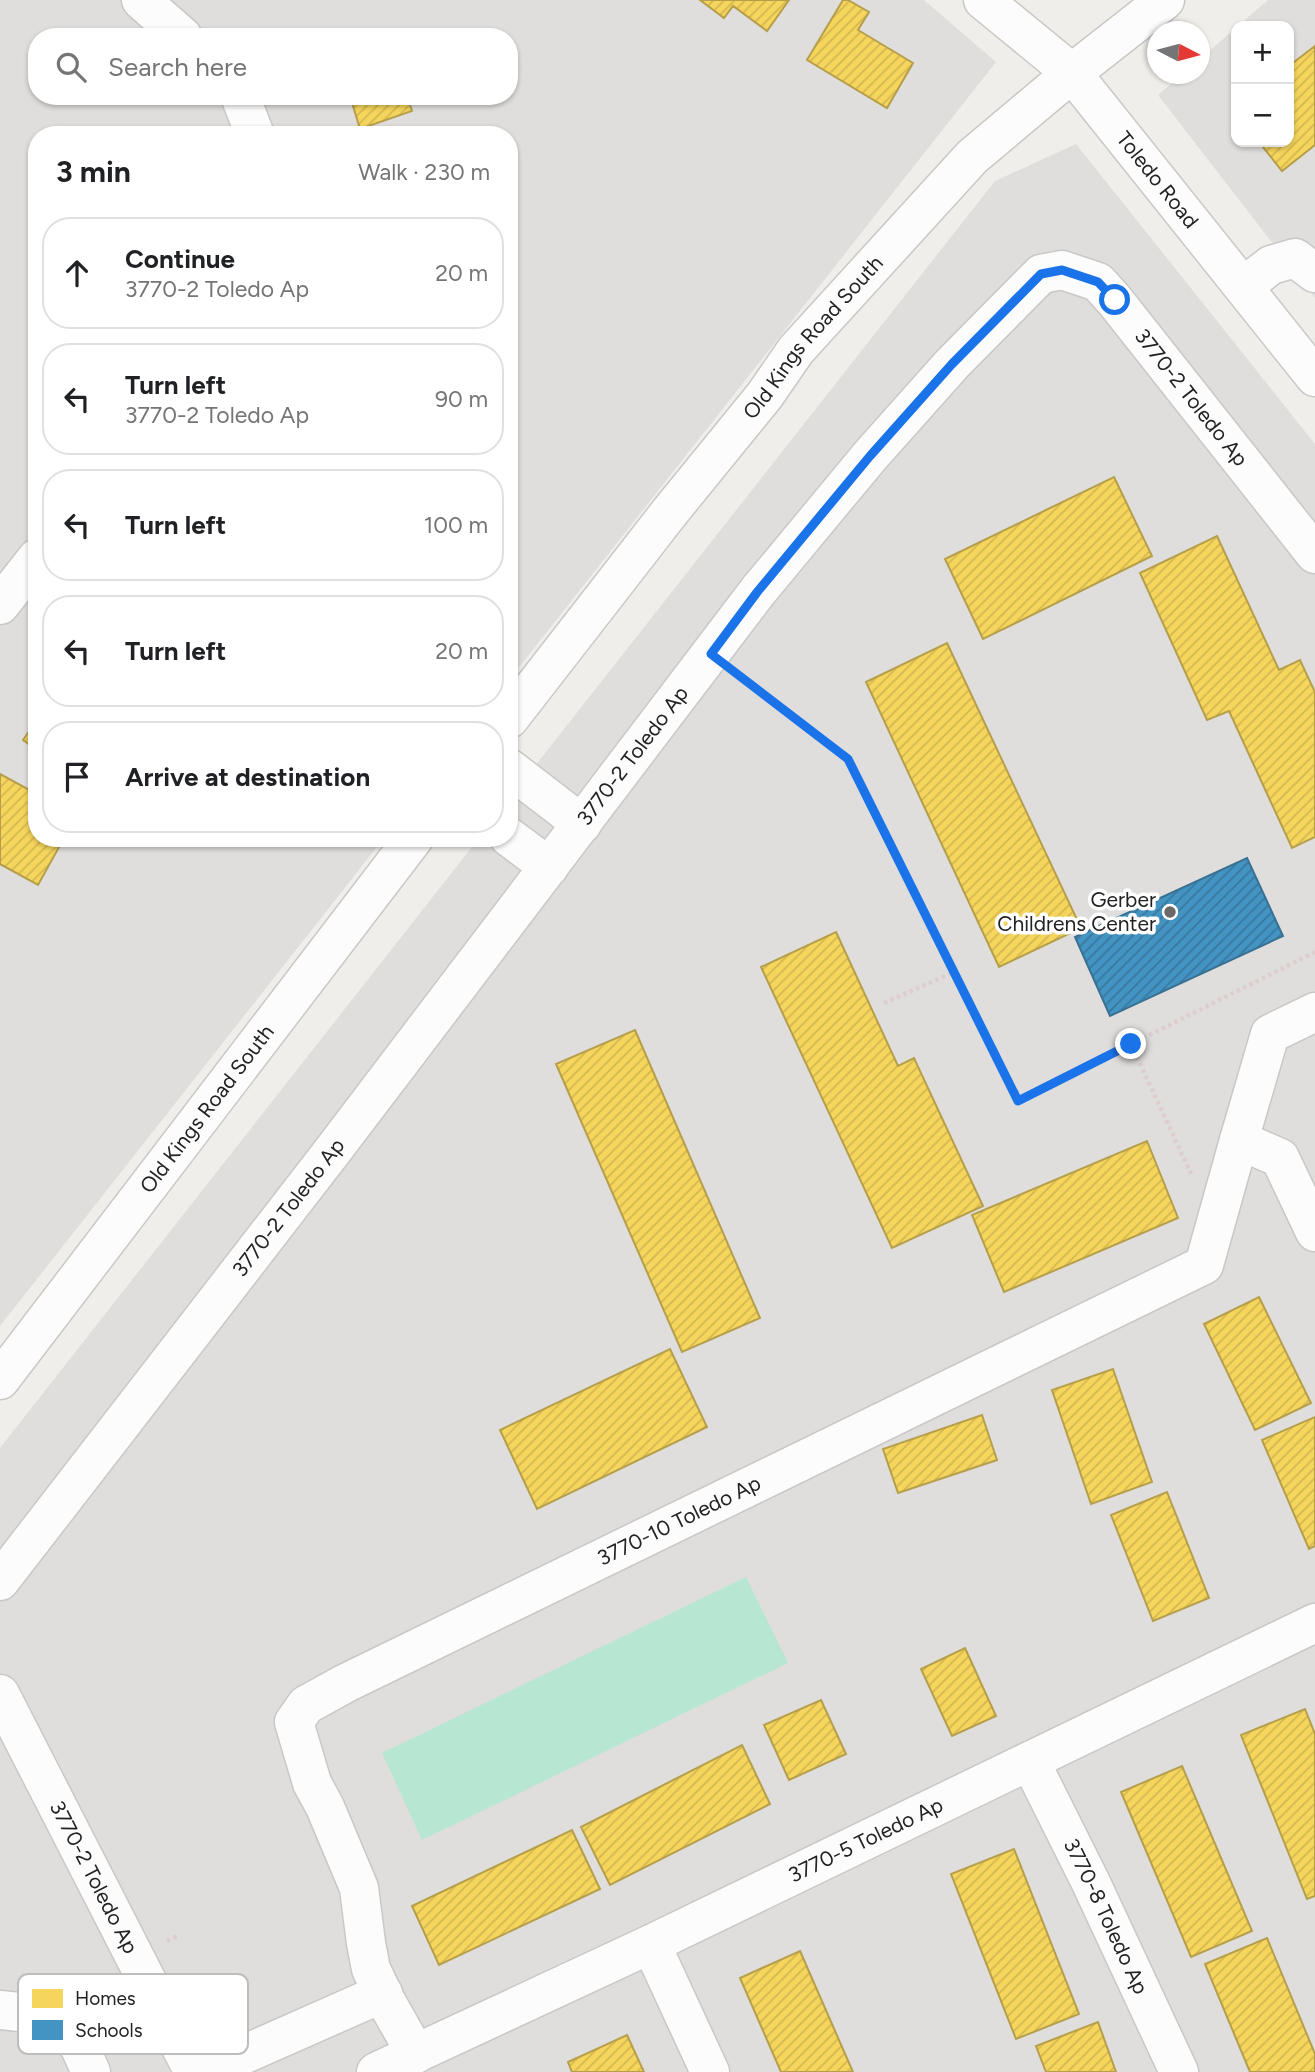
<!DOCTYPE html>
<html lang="en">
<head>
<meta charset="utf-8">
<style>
  body { margin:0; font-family:Figtree,sans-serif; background:#f6f6f6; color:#202124 }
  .controls { position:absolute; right:21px; top:21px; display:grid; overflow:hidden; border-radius:14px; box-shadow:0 2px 5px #0004 }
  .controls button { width:63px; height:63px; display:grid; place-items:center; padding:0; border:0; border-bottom:2px solid #e0e0e0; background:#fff; color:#202124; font:35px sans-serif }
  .compass { position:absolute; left:1147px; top:21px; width:63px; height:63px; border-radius:50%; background:#fff; box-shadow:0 2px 5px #0004; rotate:96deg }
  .stop { position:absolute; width:21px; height:21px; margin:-16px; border:5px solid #1a73e8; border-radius:50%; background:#fff }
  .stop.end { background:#1a73e8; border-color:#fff; box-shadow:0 2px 7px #0008 }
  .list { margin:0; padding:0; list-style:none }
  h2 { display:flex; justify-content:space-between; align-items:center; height:91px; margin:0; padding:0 28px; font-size:30px }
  h2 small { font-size:23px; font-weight:400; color:#757577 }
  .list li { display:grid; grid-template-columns:46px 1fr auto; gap:21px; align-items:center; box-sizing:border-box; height:112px; margin:0 14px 14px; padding:0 14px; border:2px solid #e0e0e0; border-radius:28px }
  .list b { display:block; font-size:26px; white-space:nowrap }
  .list p { margin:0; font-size:23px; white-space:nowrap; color:#757577 }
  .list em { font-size:23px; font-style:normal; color:#757577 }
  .icon { flex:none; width:38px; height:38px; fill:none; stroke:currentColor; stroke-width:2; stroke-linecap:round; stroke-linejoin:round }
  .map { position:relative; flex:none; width:1315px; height:2072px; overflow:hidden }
  .search { position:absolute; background:#fff; box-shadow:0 2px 5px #0004; left:28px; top:28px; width:490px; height:77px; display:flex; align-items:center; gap:18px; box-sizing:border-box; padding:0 24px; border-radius:28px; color:#757577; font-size:26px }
  .panel { position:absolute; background:#fff; box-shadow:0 2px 5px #0004; left:28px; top:126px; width:490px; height:721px; border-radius:28px }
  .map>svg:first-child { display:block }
</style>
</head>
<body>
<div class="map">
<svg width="1315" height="2072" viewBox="0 0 1315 2072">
  <defs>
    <pattern id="homes-hatch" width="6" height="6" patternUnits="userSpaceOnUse" patternTransform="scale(1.75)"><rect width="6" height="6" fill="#f6d55c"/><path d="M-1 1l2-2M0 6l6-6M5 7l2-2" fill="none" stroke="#d3b750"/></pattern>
    <pattern id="schools-hatch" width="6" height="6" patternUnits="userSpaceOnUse" patternTransform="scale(1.75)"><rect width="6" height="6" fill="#4393c3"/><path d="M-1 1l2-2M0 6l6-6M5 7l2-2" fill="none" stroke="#38789e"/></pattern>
  </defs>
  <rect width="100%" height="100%" fill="#f0eeeb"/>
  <path fill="#dfdedc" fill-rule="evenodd" d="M 0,0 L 924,0 L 996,62 L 509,680 L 509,135 L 37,135 L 37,838 L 384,838 L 0,1326 ZM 37,37 L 509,37 L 509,96 L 37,96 Z
    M 1268,0 L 1315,0 L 1315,298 L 1158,95 L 1183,74 L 1200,74 L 1200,59 L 1236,28 L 1236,142 L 1289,142 L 1289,26 L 1238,26 Z
    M 1076,144 L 1315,444 L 1315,2072 L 0,2072 L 0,1448 L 479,838 L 509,838 L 509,799 L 995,181 Z"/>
  <path fill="#b7e6d2" d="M 746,1577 L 788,1663 L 422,1840 L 382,1753 Z"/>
  <path fill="url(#homes-hatch)" stroke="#b69f4b" stroke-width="2" d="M 700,0 L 789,0 L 767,31 L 733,6 L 724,18 Z
    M 843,0 L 848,0 L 869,12 L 858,30 L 913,63 L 887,108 L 807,60 Z
    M 1315,46 L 1315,145 L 1282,171 L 1259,142 L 1289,142 L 1289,66 Z
    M 350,96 L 407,96 L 412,111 L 360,129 Z
    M 1114,477 L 1152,556 L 983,639 L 945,559 Z
    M 1217,536 L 1279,670 L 1300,660 L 1315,692 L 1315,837 L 1292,848 L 1229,711 L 1207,720 L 1140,573 Z
    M 947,643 L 1081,928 L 999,967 L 866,682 Z
    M 37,720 L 37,750 L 23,740 Z
    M 0,774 L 37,794 L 37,838 L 64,838 L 38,885 L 0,864 Z
    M 836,932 L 898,1066 L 914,1058 L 983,1206 L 892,1248 L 761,967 Z
    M 635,1030 L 760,1318 L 682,1352 L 556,1064 Z
    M 1147,1141 L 1178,1218 L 1004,1292 L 972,1215 Z
    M 1259,1297 L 1311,1403 L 1255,1430 L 1204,1324 Z
    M 670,1349 L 707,1427 L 537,1509 L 500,1430 Z
    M 1113,1369 L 1152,1482 L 1091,1504 L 1052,1390 Z
    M 982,1415 L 997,1460 L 898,1493 L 883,1449 Z
    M 1315,1417 L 1315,1546 L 1309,1549 L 1262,1440 Z
    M 1167,1492 L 1209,1598 L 1153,1621 L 1111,1515 Z
    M 965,1648 L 996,1716 L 952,1736 L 921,1669 Z
    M 821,1700 L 846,1754 L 789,1780 L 764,1725 Z
    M 1305,1709 L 1315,1734 L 1315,1896 L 1307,1899 L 1241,1735 Z
    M 742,1745 L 770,1804 L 610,1885 L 581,1827 Z
    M 1182,1766 L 1252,1931 L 1191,1957 L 1121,1792 Z
    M 572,1830 L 600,1889 L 439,1965 L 412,1906 Z
    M 1014,1849 L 1079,2014 L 1016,2039 L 951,1874 Z
    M 1267,1938 L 1315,2054 L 1315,2072 L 1250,2072 L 1205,1964 Z
    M 800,1951 L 853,2072 L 781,2072 L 740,1978 Z
    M 1098,2022 L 1116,2072 L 1046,2072 L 1036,2046 Z
    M 627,2035 L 644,2072 L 572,2072 L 568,2062 Z"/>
  <path fill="url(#schools-hatch)" stroke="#397193" stroke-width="2" d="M 1247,858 L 1283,936 L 1110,1016 L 1075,937 Z"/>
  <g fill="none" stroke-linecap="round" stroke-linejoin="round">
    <defs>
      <g id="minor">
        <path d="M 141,0 L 183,37"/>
        <path id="s1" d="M 983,0 L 1072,73 L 1315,377"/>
        <path d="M 240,96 L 255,135"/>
        <path d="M 1244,286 L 1271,265 L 1295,258 L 1315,273"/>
        <path d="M 0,605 L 37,558"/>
        <path id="s2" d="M 509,719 L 669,513 L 765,395 L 796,350 L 972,157 L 1072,73 L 1165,0"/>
        <path d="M 509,768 L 582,824"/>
        <path d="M 509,837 L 549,867"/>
        <path d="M 1239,1140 L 1270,1034 L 1315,1012"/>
        <path id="s3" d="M 0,1380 L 414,838"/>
        <path id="s4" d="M 0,1581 L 334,1149 L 758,591 L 870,456 L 952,364 L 1041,274 L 1062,270 L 1098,282 L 1115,301 L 1315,554"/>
        <path id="s5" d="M 0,1694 L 188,2061 L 220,2065 L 383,1993"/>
        <path id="s6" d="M 1030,1761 L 1091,1883 L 1179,2072"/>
        <path d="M 651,1944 L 710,2072"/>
        <path d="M 0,2010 L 55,2016 L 79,2046 L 91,2072"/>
        <path id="s7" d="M 416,2054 L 387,2003 L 371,1969 L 366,1943 L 359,1888 L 325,1807 L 312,1783 L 294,1722 L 306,1705 L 346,1683 L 1204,1265 L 1239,1140 L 1280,1158 L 1315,1232"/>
        <path id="s8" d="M 376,2072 L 651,1944 L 1315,1623"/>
      </g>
    </defs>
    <use href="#minor" stroke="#c9c8c7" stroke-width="41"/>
    <path stroke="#dccecd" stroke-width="4.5" stroke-dasharray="3.5 3.5" stroke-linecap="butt" d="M 740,676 L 848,759 L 1018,1101 L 1315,952
      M 884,1003 L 954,972
      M 1131,1044 L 1191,1174
      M 167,1941 L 180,1935"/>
    <use href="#minor" stroke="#fdfcfc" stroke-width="38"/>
  </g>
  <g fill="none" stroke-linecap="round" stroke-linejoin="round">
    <path stroke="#1a73e8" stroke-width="9" d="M 1115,300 L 1098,282 L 1062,270 L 1041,274 L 952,364 L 870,456 L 758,591 L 711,654 L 848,759 L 1018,1101 L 1131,1044"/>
  </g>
  <circle fill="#6a6968" stroke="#fff" stroke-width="2.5" cx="1170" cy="912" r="7"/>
  <g text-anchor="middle" stroke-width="7" stroke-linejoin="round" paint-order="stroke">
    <g font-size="21" fill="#222" stroke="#fff">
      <text dy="7" stroke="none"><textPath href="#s1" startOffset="252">Toledo Road</textPath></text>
      <text dy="7" stroke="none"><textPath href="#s2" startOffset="488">Old Kings Road South</textPath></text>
      <text dy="7" stroke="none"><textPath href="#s4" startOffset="1880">3770-2 Toledo Ap</textPath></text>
      <text dy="7" stroke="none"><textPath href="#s4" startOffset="1040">3770-2 Toledo Ap</textPath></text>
      <text dy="7" stroke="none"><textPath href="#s3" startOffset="341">Old Kings Road South</textPath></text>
      <text dy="7" stroke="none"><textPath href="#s4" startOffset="472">3770-2 Toledo Ap</textPath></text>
      <text dy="7" stroke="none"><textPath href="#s7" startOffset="794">3770-10 Toledo Ap</textPath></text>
      <text dy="7" stroke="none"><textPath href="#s8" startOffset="542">3770-5 Toledo Ap</textPath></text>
      <text dy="7" stroke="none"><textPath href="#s5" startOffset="206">3770-2 Toledo Ap</textPath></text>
      <text dy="7" stroke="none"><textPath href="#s6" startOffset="173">3770-8 Toledo Ap</textPath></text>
    </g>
    <g font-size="21" fill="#222" stroke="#fff" text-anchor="end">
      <text x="1156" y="907">Gerber<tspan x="1156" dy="24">Childrens Center</tspan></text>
    </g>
  </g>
  <rect x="18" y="1974" width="230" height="80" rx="10" fill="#fff" stroke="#bdbdbd" stroke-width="2"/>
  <rect x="32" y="1989" width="31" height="19" fill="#f6d55c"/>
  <rect x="32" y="2020" width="31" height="20" fill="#4393c3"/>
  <g font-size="19" fill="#222">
    <text x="75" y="2005">Homes</text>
    <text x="75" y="2037">Schools</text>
  </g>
</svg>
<div class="controls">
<button>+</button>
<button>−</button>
</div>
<svg class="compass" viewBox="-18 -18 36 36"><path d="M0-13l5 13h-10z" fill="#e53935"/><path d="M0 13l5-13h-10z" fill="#757577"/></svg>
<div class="stop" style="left:1115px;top:300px"></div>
<div class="stop end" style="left:1131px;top:1044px"></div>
<div class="search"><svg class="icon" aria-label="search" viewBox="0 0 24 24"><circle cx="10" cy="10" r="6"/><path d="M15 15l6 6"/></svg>Search here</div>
<section class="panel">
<h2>3 min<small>Walk · 230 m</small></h2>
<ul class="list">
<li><svg class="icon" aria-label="ahead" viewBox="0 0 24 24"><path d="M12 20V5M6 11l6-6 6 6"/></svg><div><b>Continue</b><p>3770-2 Toledo Ap</p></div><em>20 m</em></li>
<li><svg class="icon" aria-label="left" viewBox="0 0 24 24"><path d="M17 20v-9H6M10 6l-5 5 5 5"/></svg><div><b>Turn left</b><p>3770-2 Toledo Ap</p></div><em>90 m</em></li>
<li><svg class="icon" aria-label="left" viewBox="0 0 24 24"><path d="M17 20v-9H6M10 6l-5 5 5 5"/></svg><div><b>Turn left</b></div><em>100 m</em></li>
<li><svg class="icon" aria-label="left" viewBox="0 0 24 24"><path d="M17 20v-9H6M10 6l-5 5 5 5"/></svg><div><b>Turn left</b></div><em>20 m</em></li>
<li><svg class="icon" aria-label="arrive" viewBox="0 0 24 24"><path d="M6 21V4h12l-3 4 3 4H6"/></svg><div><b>Arrive at destination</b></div></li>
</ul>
</section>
</div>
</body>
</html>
